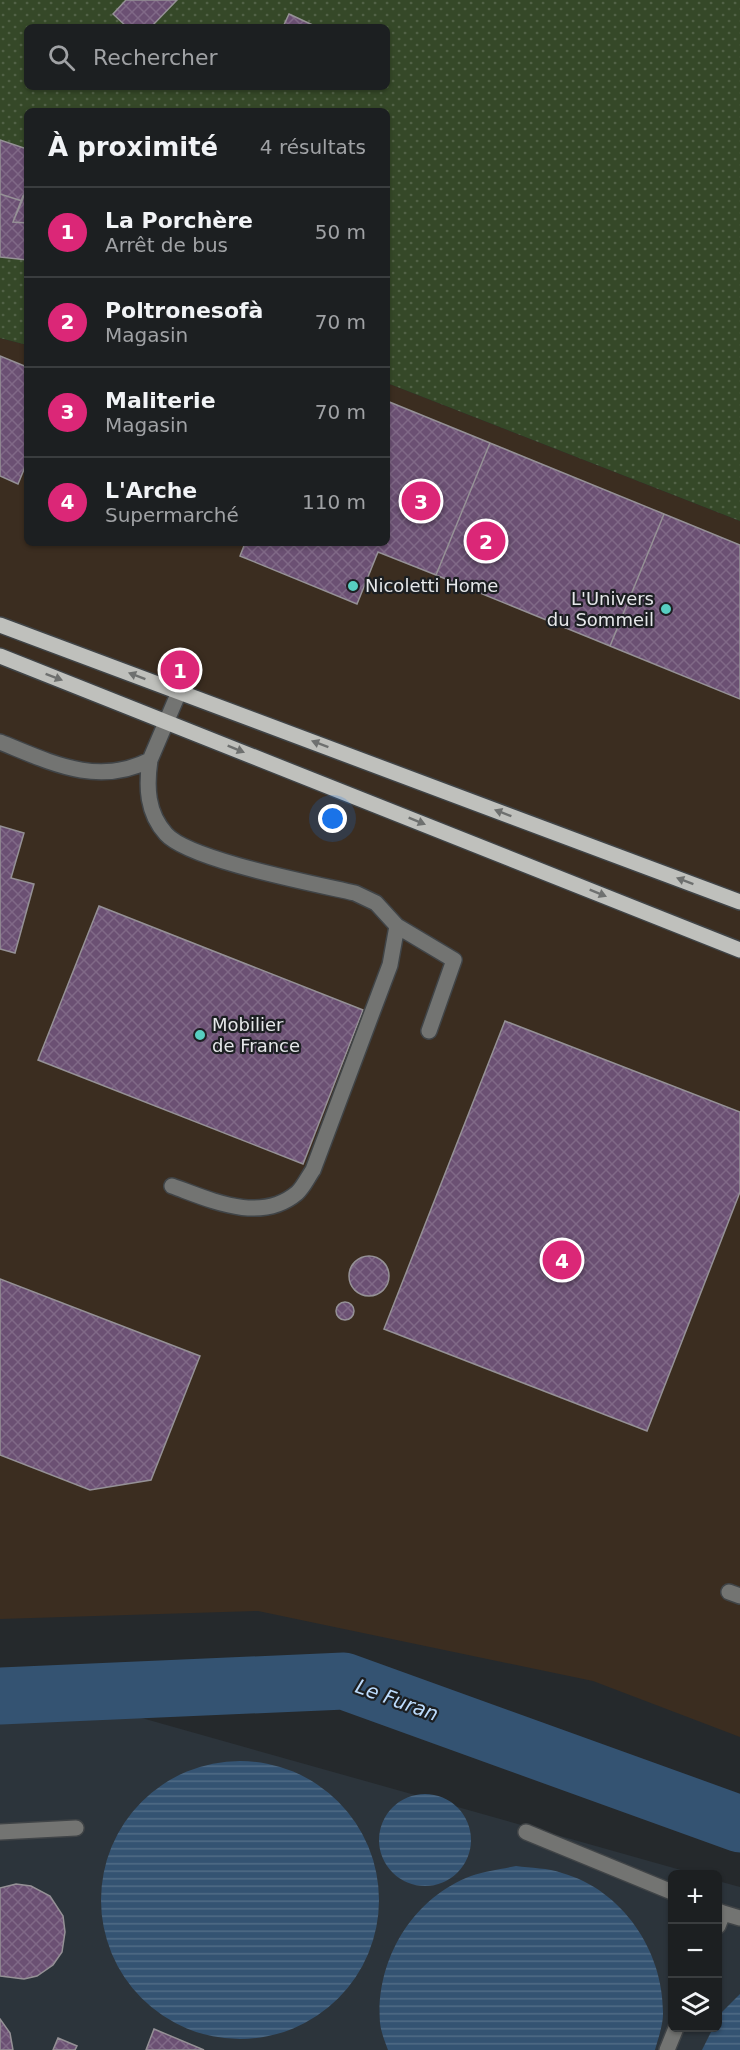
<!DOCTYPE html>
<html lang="fr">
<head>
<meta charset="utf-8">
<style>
  body { margin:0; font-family:"DejaVu Sans",sans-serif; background:#25272a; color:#f1f3f6 }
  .controls { position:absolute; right:18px; bottom:18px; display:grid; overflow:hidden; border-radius:9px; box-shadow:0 2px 4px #0004 }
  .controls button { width:54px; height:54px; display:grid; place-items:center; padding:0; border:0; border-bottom:2px solid #3a3d3f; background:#1c1f21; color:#f1f3f6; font:30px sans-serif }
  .you { position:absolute; left:333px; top:819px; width:21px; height:21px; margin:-15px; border:4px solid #fff; border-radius:50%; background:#1a73e8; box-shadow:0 0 0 9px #1a73e833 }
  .badge { display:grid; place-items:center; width:39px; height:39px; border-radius:50%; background:#db2777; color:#fff; font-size:20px; font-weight:700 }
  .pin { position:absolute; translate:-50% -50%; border:3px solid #fff; box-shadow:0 2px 6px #0006 }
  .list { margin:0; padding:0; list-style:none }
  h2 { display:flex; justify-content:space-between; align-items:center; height:78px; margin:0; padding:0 24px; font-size:26px }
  h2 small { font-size:20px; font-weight:400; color:#a0a2a5 }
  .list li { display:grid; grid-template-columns:39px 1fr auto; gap:18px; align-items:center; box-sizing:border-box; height:90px; padding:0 24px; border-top:2px solid #3a3d3f }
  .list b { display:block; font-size:22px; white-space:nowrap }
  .list p { margin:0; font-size:20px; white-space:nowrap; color:#a0a2a5 }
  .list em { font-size:20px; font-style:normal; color:#a0a2a5 }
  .icon { flex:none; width:33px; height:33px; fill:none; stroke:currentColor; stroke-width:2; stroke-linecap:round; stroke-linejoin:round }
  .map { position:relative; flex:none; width:740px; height:2050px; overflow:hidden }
  .search { position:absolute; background:#1c1f21; box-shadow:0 2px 4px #0004; left:24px; top:24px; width:366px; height:66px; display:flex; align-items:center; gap:15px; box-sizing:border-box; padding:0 21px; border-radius:9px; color:#a0a2a5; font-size:22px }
  .panel { position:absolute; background:#1c1f21; box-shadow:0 2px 4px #0004; left:24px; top:108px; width:366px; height:438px; border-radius:9px }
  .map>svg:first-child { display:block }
</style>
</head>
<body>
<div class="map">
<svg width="740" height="2050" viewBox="0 0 740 2050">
  <defs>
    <pattern id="grass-dots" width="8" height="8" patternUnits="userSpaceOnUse" patternTransform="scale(1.5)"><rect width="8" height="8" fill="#354828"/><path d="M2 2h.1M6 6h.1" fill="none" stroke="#526247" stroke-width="1.8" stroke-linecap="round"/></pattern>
    <pattern id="water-rules" width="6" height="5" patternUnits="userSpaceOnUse" patternTransform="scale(1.5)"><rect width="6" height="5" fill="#345372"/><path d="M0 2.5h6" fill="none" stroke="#516c86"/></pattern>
    <pattern id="building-cross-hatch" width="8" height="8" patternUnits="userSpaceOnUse" patternTransform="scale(1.5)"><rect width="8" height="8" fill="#6b5073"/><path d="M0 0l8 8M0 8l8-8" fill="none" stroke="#806987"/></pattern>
  </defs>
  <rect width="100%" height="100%" fill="#25292c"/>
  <path fill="#3b2d20" d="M 0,338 L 27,345 L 27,543 L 387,543 L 387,383 L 740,521 L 740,1737 L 593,1681 L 258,1611 L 0,1619 Z"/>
  <path fill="#2c343b" d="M 0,1678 L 695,1874 L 672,1874 L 672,2028 L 718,2028 L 718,1881 L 740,1887 L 740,2050 L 0,2050 Z"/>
  <path fill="url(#grass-dots)" fill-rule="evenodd" d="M 0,0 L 740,0 L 740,521 L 387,383 L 387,111 L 27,111 L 27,345 L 0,338 ZM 27,27 L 387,27 L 387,87 L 27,87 Z"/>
  <path fill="url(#water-rules)" d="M101 1900a139 139 0 1 1 278 0a139 139 0 1 1-278 0Z
    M379 1840a46 46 0 1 1 92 0a46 46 0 1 1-92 0Z
    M 516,1866 C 531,1868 548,1868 562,1873 C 623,1890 664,1952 663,2014 C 663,2025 658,2039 655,2050 L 388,2050 C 385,2042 381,2032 380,2023 C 375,1961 412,1898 471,1876 C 485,1871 502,1869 516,1866 Z
    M 740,1994 L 740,2050 L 702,2050 L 713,2028 L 718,2028 L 718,2016 Z"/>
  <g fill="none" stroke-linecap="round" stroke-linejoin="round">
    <path stroke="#345372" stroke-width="57" d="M 0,1696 L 344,1681 L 740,1824"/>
  </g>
  <path fill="url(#building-cross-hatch)" stroke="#959196" stroke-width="1.5" d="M 126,0 L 177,0 L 151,27 L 127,27 L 113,14 Z
    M 289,14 L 317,27 L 283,27 Z
    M 0,140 L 27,149 L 27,186 L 22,201 L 0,194 Z
    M 0,194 L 22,201 L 13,222 L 27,223 L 27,260 L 0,257 Z
    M 23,196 L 27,197 L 27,223 L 13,222 Z
    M 0,356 L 27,367 L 27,462 L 18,484 L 0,476 Z
    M 387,401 L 490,443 L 436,575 L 378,552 L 357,604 L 240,556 L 245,543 L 387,543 Z
    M 490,443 L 664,514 L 610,646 L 436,575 Z
    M 664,514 L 740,545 L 740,699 L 610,646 Z
    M 0,826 L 24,833 L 11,878 L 34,884 L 15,953 L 0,949 Z
    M 99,906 L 363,1010 L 303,1164 L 38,1060 Z
    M 505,1021 L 740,1112 L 740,1192 L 647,1431 L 384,1329 Z
    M349 1276a20 20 0 1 1 40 0a20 20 0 1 1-40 0Z
    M 0,1279 L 200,1356 L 151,1480 L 90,1490 L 0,1455 Z
    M336 1311a9 9 0 1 1 18 0a9 9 0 1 1-18 0Z
    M 16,1884 L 31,1886 L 50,1896 L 63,1916 L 65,1932 L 62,1952 L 53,1965 L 37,1976 L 24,1979 L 0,1976 L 0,1888 Z
    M 0,2019 L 10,2033 L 13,2050 L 0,2050 Z
    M 154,2029 L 204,2050 L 146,2050 Z
    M 58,2038 L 77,2046 L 75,2050 L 53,2050 Z"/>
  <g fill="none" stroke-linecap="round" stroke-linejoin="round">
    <defs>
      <path id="minor" d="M 0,742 C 50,762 97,787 150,760 L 179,692
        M 150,760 C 146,787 147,813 166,834 C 189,860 316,884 355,893 L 376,903 L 397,926 L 454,960 L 429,1031
        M 172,1186 C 211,1200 260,1224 297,1193 C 303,1188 308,1177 313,1170 L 390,965 L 397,926
        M 729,1592 L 740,1596
        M 0,1832 L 76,1828
        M 526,1832 L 672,1892
        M 718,1911 L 723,1913 L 718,1926
        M 723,1913 L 740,1918
        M 667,2050 L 676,2028"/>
      <path id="major" d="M 0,625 L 740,902
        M 0,656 L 740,950"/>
    </defs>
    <use href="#minor" stroke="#404447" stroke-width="18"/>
    <use href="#major" stroke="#404447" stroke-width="18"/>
    <use href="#minor" stroke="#737472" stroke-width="15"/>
    <use href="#major" stroke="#bfc0bc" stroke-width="15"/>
  </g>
  <defs><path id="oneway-solid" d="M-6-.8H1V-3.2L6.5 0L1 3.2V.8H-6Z" transform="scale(1.5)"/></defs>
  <g fill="#6e706f">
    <use href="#oneway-solid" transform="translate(137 676) rotate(-159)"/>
    <use href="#oneway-solid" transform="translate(54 677) rotate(21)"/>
    <use href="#oneway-solid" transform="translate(320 744) rotate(-159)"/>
    <use href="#oneway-solid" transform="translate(236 749) rotate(22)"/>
    <use href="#oneway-solid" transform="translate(503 813) rotate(-159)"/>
    <use href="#oneway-solid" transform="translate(417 821) rotate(22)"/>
    <use href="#oneway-solid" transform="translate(685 881) rotate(-159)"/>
    <use href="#oneway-solid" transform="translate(598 893) rotate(22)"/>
  </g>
  <g fill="#57cec1" stroke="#1c1f22" stroke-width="2">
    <circle cx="353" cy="586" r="6"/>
    <circle cx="666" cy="609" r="6"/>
    <circle cx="200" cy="1035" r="6"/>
  </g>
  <g text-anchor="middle" stroke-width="4.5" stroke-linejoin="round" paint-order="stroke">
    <g font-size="18" fill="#e6e8ea" stroke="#1c1f22" text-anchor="start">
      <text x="365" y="592">Nicoletti Home</text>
      <text x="654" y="605" text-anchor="end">L'Univers<tspan x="654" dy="21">du Sommeil</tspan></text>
      <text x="212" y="1031">Mobilier<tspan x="212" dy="21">de France</tspan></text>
    </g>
    <g font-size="20" font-style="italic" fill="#bddcfd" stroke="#1c1f22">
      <text transform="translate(397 1700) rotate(20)" y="7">Le Furan</text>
    </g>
  </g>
</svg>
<div class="controls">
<button>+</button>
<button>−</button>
<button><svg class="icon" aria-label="layers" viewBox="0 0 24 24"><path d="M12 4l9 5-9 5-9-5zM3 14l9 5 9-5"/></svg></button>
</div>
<div class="you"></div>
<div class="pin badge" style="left:180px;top:670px">1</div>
<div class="pin badge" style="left:486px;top:541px">2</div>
<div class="pin badge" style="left:421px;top:501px">3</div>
<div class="pin badge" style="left:562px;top:1260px">4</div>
<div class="search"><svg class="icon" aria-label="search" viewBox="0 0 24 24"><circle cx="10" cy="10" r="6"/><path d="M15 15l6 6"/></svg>Rechercher</div>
<section class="panel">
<h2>À proximité<small>4 résultats</small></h2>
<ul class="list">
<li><span class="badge">1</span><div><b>La Porchère</b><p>Arrêt de bus</p></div><em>50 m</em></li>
<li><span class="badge">2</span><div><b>Poltronesofà</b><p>Magasin</p></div><em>70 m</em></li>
<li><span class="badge">3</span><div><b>Maliterie</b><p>Magasin</p></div><em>70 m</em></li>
<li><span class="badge">4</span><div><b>L'Arche</b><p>Supermarché</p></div><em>110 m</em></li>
</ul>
</section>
</div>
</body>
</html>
